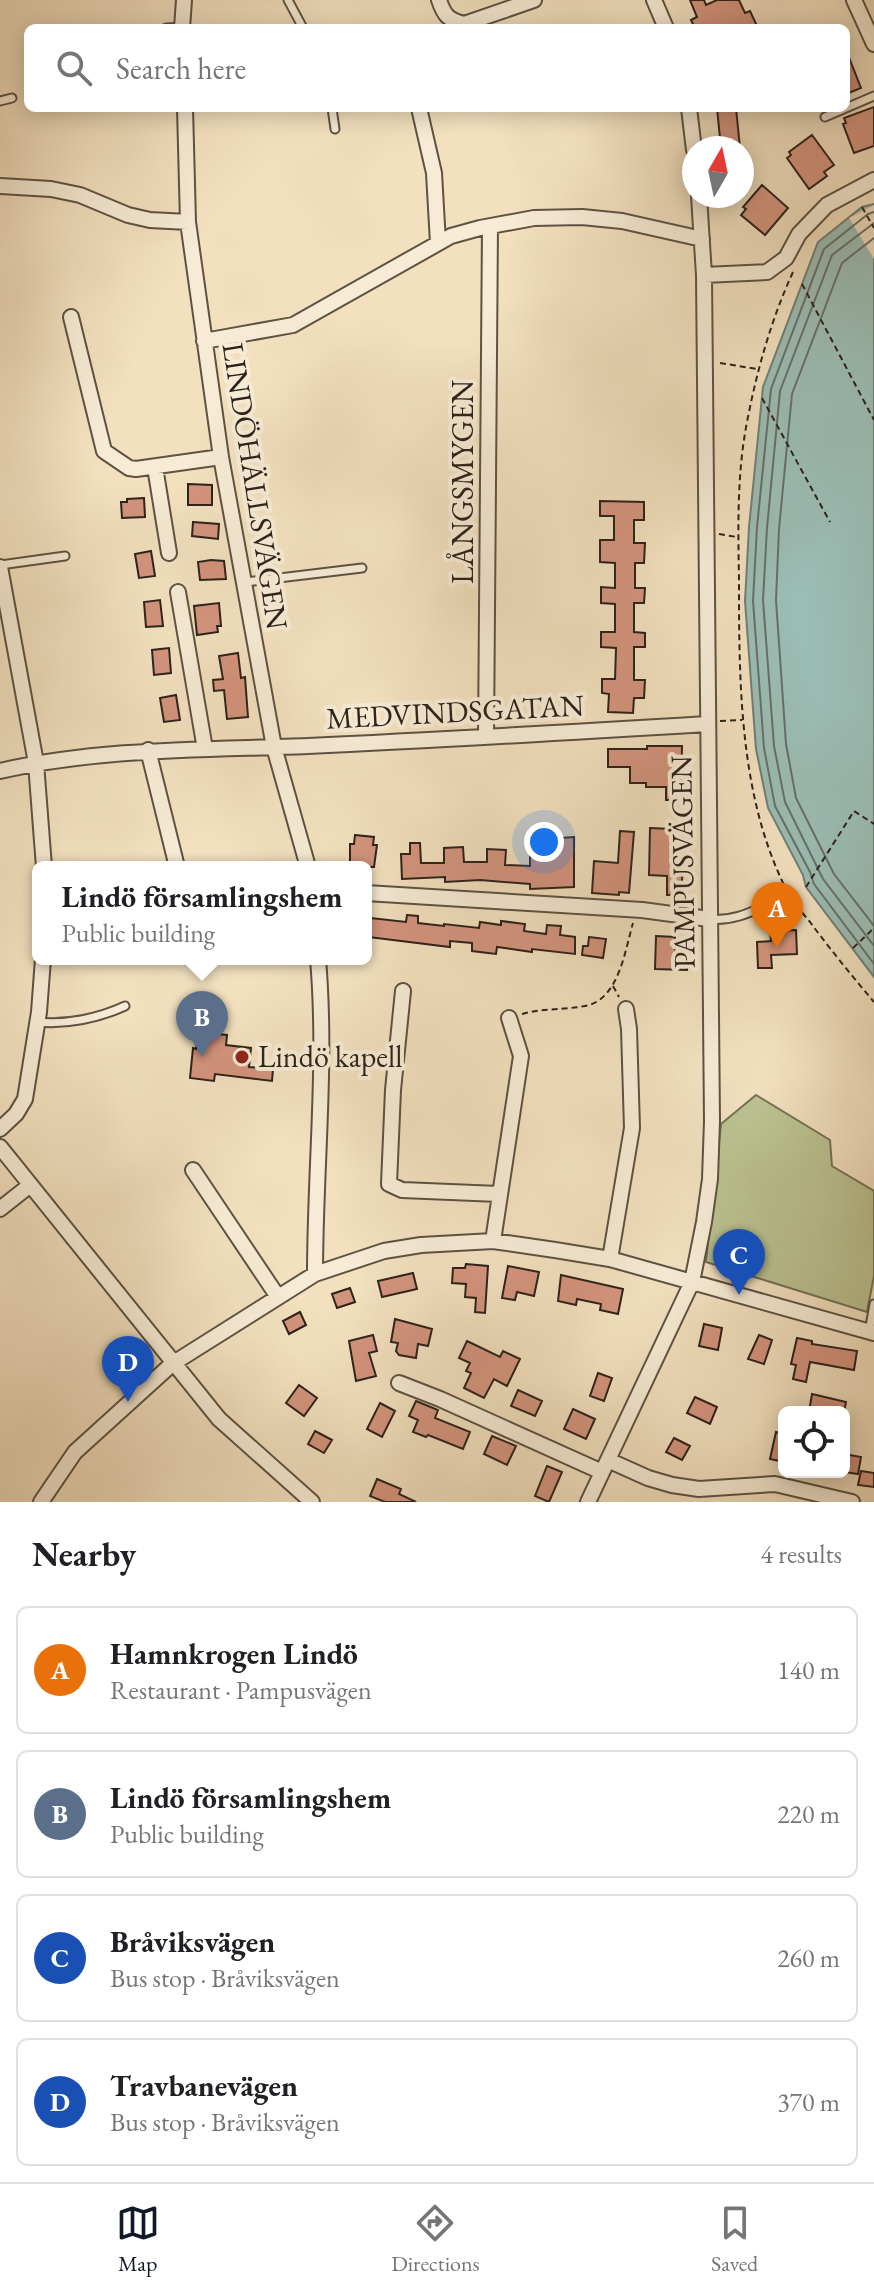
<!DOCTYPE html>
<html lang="en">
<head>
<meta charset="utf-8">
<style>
  body { margin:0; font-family:"EB Garamond",serif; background:#f2f2f2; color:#202124 }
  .controls { position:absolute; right:24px; bottom:24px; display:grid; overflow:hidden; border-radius:12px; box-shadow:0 4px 20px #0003 }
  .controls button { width:72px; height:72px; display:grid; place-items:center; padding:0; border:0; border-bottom:2px solid #e0e0e0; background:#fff; color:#202124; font:40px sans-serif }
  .compass { position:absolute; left:682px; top:136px; width:72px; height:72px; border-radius:50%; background:#fff; box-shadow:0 4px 20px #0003; rotate:9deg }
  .you { position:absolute; left:544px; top:842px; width:28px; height:28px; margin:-20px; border:6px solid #fff; border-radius:50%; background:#1a73e8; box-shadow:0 0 0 12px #1a73e833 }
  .badge { display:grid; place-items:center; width:52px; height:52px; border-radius:50%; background:#111827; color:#fff; font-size:26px; font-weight:700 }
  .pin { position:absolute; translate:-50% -66px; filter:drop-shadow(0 2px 4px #0008) }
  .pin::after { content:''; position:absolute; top:42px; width:28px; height:24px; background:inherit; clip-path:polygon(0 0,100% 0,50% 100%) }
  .popup { position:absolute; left:32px; top:861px; width:340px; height:104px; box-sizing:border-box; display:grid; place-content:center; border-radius:12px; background:#fff; filter:drop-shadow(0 2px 6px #0005); font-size:26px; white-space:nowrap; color:#757577 }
  .popup b { font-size:30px; color:#202124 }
  .popup::after { content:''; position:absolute; left:50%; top:100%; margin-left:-16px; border:16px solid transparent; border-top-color:#fff }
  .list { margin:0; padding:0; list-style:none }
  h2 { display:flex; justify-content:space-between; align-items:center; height:104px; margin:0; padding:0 32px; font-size:34px }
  h2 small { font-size:26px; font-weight:400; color:#757577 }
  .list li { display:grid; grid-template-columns:52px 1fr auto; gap:24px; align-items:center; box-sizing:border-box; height:128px; margin:0 16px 16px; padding:0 16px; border:2px solid #e0e0e0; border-radius:12px }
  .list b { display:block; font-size:30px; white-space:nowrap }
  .list p { margin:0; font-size:26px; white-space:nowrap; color:#757577 }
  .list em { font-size:26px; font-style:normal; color:#757577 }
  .icon { flex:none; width:44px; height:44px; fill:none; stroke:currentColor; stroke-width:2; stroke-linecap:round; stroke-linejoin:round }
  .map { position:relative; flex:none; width:874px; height:1502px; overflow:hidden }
  .search { position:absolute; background:#fff; box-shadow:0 4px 20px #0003; left:24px; right:24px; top:24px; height:88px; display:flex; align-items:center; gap:20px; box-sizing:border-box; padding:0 28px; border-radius:12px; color:#757577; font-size:30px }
  .sheet { height:680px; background:#fff }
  nav { display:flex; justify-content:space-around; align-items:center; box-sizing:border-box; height:112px; border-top:2px solid #e0e0e0; background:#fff; font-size:22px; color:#757577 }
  nav a { display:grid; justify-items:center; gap:4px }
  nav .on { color:#111827 }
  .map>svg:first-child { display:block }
</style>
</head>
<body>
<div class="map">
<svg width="874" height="1502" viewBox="0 0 874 1502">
  <rect width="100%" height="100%" fill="#f2e0bf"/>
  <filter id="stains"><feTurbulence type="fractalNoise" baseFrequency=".0025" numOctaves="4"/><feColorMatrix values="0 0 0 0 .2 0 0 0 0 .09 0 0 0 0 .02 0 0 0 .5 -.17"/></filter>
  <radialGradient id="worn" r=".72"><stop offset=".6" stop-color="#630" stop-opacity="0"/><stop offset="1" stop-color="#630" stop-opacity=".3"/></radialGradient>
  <path fill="#bbc291" stroke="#747256" stroke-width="2" d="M 756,1095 L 830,1140 L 832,1166 L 874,1191 L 874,1276 L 867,1312 L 706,1262 L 721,1124 Z"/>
  <path fill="#9bbdb5" stroke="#6f7f77" stroke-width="2" d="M 874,204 L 874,977 L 806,887 L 803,875 L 768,808 L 756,749 L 745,601 L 749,527 L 763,387 L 818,242 L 862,207 Z"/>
  <path fill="#f2e0bf" d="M 874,205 L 874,259 L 849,218 Z"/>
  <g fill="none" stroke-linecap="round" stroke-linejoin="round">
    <path stroke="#647068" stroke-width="2" d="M 874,212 L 868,214 L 824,249 L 771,389 L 757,527 L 753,601 L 764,748 L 775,806 L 810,872 L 814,884 L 874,964
      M 874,223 L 832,255 L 780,391 L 767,528 L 763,600 L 774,746 L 785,802 L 823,879 L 874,946
      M 874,238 L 842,263 L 792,394 L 779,529 L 776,600 L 786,744 L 796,798 L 834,874 L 874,926"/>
  </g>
  <path fill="#d3947d" stroke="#2d221a" stroke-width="2" d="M 690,0 L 704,0 L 706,5 L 717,0 L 739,0 L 745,13 L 750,11 L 758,28 L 695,28 L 691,20 L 697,17 Z
    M 846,50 L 861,88 L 846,94 Z
    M 874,107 L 874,146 L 854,153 L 843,124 L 846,123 L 844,118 Z
    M 717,108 L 736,108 L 740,148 L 721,148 Z
    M 812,135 L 834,165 L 824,172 L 827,176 L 809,189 L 787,158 L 791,155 L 789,152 Z
    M 762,185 L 788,208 L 765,235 L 741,215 L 746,209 L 743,207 Z
    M 188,484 L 212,485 L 212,505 L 188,505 Z
    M 144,498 L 145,517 L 122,518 L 121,502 L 127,502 L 127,499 Z
    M 600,501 L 644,502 L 644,520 L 634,520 L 634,543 L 645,543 L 644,563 L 635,563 L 635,588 L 645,588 L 644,603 L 634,603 L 634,632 L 645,633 L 645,647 L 634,647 L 634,680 L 645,680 L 644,698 L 634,698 L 633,713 L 608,712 L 609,694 L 602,693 L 602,679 L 615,679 L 616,648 L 601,647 L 601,632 L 615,632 L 615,604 L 601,603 L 601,587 L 615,588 L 615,563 L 600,562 L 600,540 L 614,540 L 614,516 L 600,516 Z
    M 193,522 L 219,524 L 218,539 L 192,536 Z
    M 151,551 L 155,576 L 139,578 L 135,554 Z
    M 211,560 L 224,561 L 226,579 L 200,580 L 198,562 Z
    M 160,600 L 163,626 L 146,627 L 144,602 Z
    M 219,603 L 221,626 L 217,626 L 218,632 L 197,635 L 194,606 Z
    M 169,648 L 171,673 L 154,675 L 152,650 Z
    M 238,653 L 241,678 L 245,677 L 248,717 L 227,719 L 224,690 L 214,691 L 213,680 L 223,679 L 219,656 Z
    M 176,695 L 180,720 L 164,722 L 160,698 Z
    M 647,746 L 682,746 L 681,800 L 666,800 L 666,787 L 646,787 L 646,783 L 630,783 L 630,767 L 608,767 L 608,749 L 647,749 Z
    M 650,828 L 672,829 L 672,837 L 685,838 L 681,895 L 667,895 L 667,876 L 649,875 Z
    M 620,831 L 634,832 L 629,893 L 619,892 L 619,895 L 592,893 L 594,861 L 618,863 Z
    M 355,835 L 374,837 L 373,845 L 377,845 L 374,867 L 350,867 L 350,844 L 354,844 Z
    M 574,837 L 574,887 L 530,889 L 530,884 L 480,880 L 445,882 L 445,877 L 402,879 L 401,854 L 410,854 L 410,843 L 420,843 L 421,863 L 444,863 L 444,848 L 463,847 L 464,862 L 487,862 L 487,849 L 506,850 L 505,865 L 530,866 L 530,840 Z
    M 407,915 L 418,916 L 418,923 L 444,926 L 444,924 L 479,928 L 480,922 L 501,925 L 501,921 L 525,924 L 524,931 L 546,934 L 547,925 L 561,926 L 560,935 L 575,937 L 575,954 L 532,949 L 532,952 L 497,947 L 496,954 L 472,951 L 472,943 L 450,941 L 450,947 L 368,937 L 371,918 L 406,922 Z
    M 796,930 L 797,954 L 771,955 L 772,968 L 758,968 L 757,942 L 771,941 L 770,931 Z
    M 656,936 L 675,937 L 675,956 L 688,957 L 687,970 L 655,969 Z
    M 589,937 L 606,939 L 603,958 L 582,955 L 583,946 L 588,946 Z
    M 198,1032 L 227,1035 L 226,1045 L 251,1048 L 249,1067 L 273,1069 L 272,1081 L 215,1074 L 214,1081 L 190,1078 L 193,1048 L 196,1049 Z
    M 466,1264 L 488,1266 L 485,1313 L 475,1312 L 476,1298 L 465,1297 L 466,1284 L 452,1283 L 453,1268 L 465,1268 Z
    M 508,1266 L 539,1272 L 534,1296 L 517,1292 L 515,1300 L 502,1298 Z
    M 413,1273 L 417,1289 L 382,1297 L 378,1281 Z
    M 561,1275 L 623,1289 L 618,1314 L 600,1310 L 601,1304 L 577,1299 L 576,1305 L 558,1301 Z
    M 350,1288 L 355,1302 L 337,1308 L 332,1294 Z
    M 300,1312 L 306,1325 L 289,1334 L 283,1321 Z
    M 395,1319 L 432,1329 L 428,1346 L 418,1344 L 416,1358 L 399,1355 L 396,1351 L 398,1343 L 391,1342 Z
    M 704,1324 L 722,1328 L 718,1350 L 699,1346 Z
    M 373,1335 L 377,1351 L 369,1353 L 376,1376 L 356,1381 L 349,1341 Z
    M 759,1335 L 772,1340 L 764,1364 L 748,1359 Z
    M 797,1338 L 812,1341 L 812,1344 L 857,1351 L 854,1370 L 810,1362 L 806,1382 L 793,1379 L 796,1365 L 791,1364 Z
    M 467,1341 L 500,1357 L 503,1351 L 520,1359 L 507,1386 L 494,1379 L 484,1398 L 464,1388 L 471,1373 L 466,1371 L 470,1363 L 459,1358 Z
    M 598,1373 L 612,1378 L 604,1401 L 590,1396 Z
    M 299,1385 L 317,1398 L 304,1416 L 286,1403 Z
    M 518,1390 L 542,1401 L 535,1416 L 511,1406 Z
    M 812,1394 L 846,1402 L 844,1412 L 809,1412 Z
    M 695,1397 L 717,1407 L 710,1424 L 687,1413 Z
    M 416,1401 L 438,1410 L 435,1418 L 470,1432 L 463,1449 L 428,1435 L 426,1437 L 413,1432 L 418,1420 L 409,1416 Z
    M 380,1403 L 395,1411 L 382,1437 L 367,1429 Z
    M 573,1409 L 595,1419 L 586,1439 L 564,1429 Z
    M 315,1431 L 332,1440 L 324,1453 L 308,1444 Z
    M 776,1432 L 784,1434 L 784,1462 L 770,1459 Z
    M 492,1436 L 516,1446 L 507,1465 L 484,1454 Z
    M 674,1438 L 690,1446 L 682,1460 L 666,1452 Z
    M 844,1454 L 861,1457 L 858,1474 L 844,1472 Z
    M 547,1466 L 562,1472 L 549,1502 L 535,1496 Z
    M 861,1471 L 874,1473 L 874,1487 L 858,1485 Z
    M 377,1479 L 401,1489 L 399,1494 L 416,1502 L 385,1502 L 370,1496 Z"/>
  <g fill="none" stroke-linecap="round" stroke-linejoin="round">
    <defs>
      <path id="lane" d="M 288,0 L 303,28
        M 166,28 L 182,27
        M 0,101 L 12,98
        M 332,108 L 335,129
        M 825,117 L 874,96
        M 0,565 L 65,556
        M 245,582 L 362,568
        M 709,919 C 733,922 753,911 774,902
        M 37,1022 C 67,1025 99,1018 125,1006
        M 869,1332 L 874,1304"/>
      <path id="street" d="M 439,0 C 444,15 448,20 464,24 L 534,0
        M 654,0 L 666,28
        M 854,0 L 874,44
        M 182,28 L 184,0
        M 185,108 L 188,222 L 221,457 L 274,747 L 308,867
        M 419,108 L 434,173 L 438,243
        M 689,108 L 694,150
        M 0,186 L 51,189 L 80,195 L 128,215 L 150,220 L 188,222
        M 704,275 L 767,272 L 786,258 L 799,234 L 827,205 L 874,180
        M 71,317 L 104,451 L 129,468 L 136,469 L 221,457
        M 204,341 L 293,325 L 451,236 L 480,228 L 534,218 L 582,217 L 622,221 L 702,239
        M 155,467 L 169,553
        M 0,567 L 36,763 L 44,867
        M 178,592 L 205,749
        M 486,737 L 490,227
        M 148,750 L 177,867
        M 0,771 C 101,748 205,750 308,746 C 441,740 574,732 707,724
        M 366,893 L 642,910 L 709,919
        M 403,991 L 393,1090 L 389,1184 L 402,1190 L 499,1194
        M 0,1129 L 16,1114 L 25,1099 L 39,1012 L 43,959
        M 0,1147 L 219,1419 L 312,1502
        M 193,1170 L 278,1297
        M 0,1209 L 29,1186
        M 493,1241 L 521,1056 L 509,1018
        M 610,1259 L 632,1128 L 629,1029 L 626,1009
        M 315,1274 C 315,1169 327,1064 318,959
        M 399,1383 L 440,1399 L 602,1472
        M 608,1460 L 648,1478 L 672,1485 L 699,1489 L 775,1484 L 852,1502
        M 41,1502 L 75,1452 L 172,1364 L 315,1274 L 384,1251 L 421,1245 L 493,1241 L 555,1250 L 610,1259 L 874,1333
        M 588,1502 L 692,1282 L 704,1222 L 710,1179 L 712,1121 L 704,275 L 699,196"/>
    </defs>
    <use href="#lane" stroke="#5e5243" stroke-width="11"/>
    <use href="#street" stroke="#5e5243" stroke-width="18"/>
    <path stroke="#2d221a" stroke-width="2" stroke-dasharray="6 4" stroke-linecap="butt" d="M 742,172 L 743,170
      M 714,200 L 724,196
      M 862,207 L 874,228
      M 793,272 C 771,320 757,370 747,422 C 737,473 738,526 739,579 C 739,681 739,794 785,887 C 791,900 801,911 810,922 C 830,949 852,976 874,1002
      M 802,284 L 874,420
      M 720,363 L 757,369
      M 762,398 L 830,522
      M 719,534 L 737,537
      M 720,721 L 742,720
      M 806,887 L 854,811 L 874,824
      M 853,948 L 874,928
      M 613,986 L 619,997
      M 522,1014 C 543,1008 564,1010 585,1006 C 619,1000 625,950 633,923"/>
    <use href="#lane" stroke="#f7ebd5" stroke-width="7"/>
    <use href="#street" stroke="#f7ebd5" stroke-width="14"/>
  </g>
  <circle fill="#8f2418" stroke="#f7ebd5" stroke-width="3" cx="242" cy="1057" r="8"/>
  <g text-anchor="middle" stroke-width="8" stroke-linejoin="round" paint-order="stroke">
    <g font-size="30" fill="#2d221a" stroke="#f7ebd5">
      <text transform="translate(463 482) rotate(-90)" y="10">LÅNGSMYGEN</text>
      <text transform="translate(255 486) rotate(81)" y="10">LINDÖHÄLLSVÄGEN</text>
      <text transform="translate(455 712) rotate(-3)" y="10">MEDVINDSGATAN</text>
      <text transform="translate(683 862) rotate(-91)" y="10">PAMPUSVÄGEN</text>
    </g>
    <g font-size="30" fill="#2d221a" stroke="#f7ebd5" text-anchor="start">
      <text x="258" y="1067">Lindö kapell</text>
    </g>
  </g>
  <rect width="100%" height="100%" filter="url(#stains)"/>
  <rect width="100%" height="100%" fill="url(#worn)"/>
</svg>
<div class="controls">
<button><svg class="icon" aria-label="locate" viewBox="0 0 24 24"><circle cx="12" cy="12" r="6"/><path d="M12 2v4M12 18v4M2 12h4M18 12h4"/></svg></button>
</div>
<svg class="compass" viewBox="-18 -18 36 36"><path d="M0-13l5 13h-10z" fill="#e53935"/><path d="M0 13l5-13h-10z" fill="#757577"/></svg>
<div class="you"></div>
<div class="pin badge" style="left:777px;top:948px;background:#e8710a">A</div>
<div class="pin badge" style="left:202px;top:1057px;background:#5c6f8a">B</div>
<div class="popup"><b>Lindö församlingshem</b>Public building</div>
<div class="pin badge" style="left:739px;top:1295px;background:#1a4fb4">C</div>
<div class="pin badge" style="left:128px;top:1402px;background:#1a4fb4">D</div>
<div class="search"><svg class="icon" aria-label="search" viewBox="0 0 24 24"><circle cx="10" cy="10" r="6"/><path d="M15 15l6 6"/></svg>Search here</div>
</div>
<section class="sheet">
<h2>Nearby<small>4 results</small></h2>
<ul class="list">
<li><span class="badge" style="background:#e8710a">A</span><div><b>Hamnkrogen Lindö</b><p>Restaurant · Pampusvägen</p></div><em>140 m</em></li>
<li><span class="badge" style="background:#5c6f8a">B</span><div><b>Lindö församlingshem</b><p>Public building</p></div><em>220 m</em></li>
<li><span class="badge" style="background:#1a4fb4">C</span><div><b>Bråviksvägen</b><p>Bus stop · Bråviksvägen</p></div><em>260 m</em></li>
<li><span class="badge" style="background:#1a4fb4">D</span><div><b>Travbanevägen</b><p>Bus stop · Bråviksvägen</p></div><em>370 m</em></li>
</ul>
</section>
<nav>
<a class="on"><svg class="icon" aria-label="map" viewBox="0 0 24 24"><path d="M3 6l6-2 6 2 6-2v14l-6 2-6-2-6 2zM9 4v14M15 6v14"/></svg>Map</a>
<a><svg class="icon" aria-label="directions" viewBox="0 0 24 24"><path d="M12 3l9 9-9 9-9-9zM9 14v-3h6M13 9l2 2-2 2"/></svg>Directions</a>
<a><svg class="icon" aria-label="saved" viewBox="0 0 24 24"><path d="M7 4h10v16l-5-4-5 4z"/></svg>Saved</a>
</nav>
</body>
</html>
